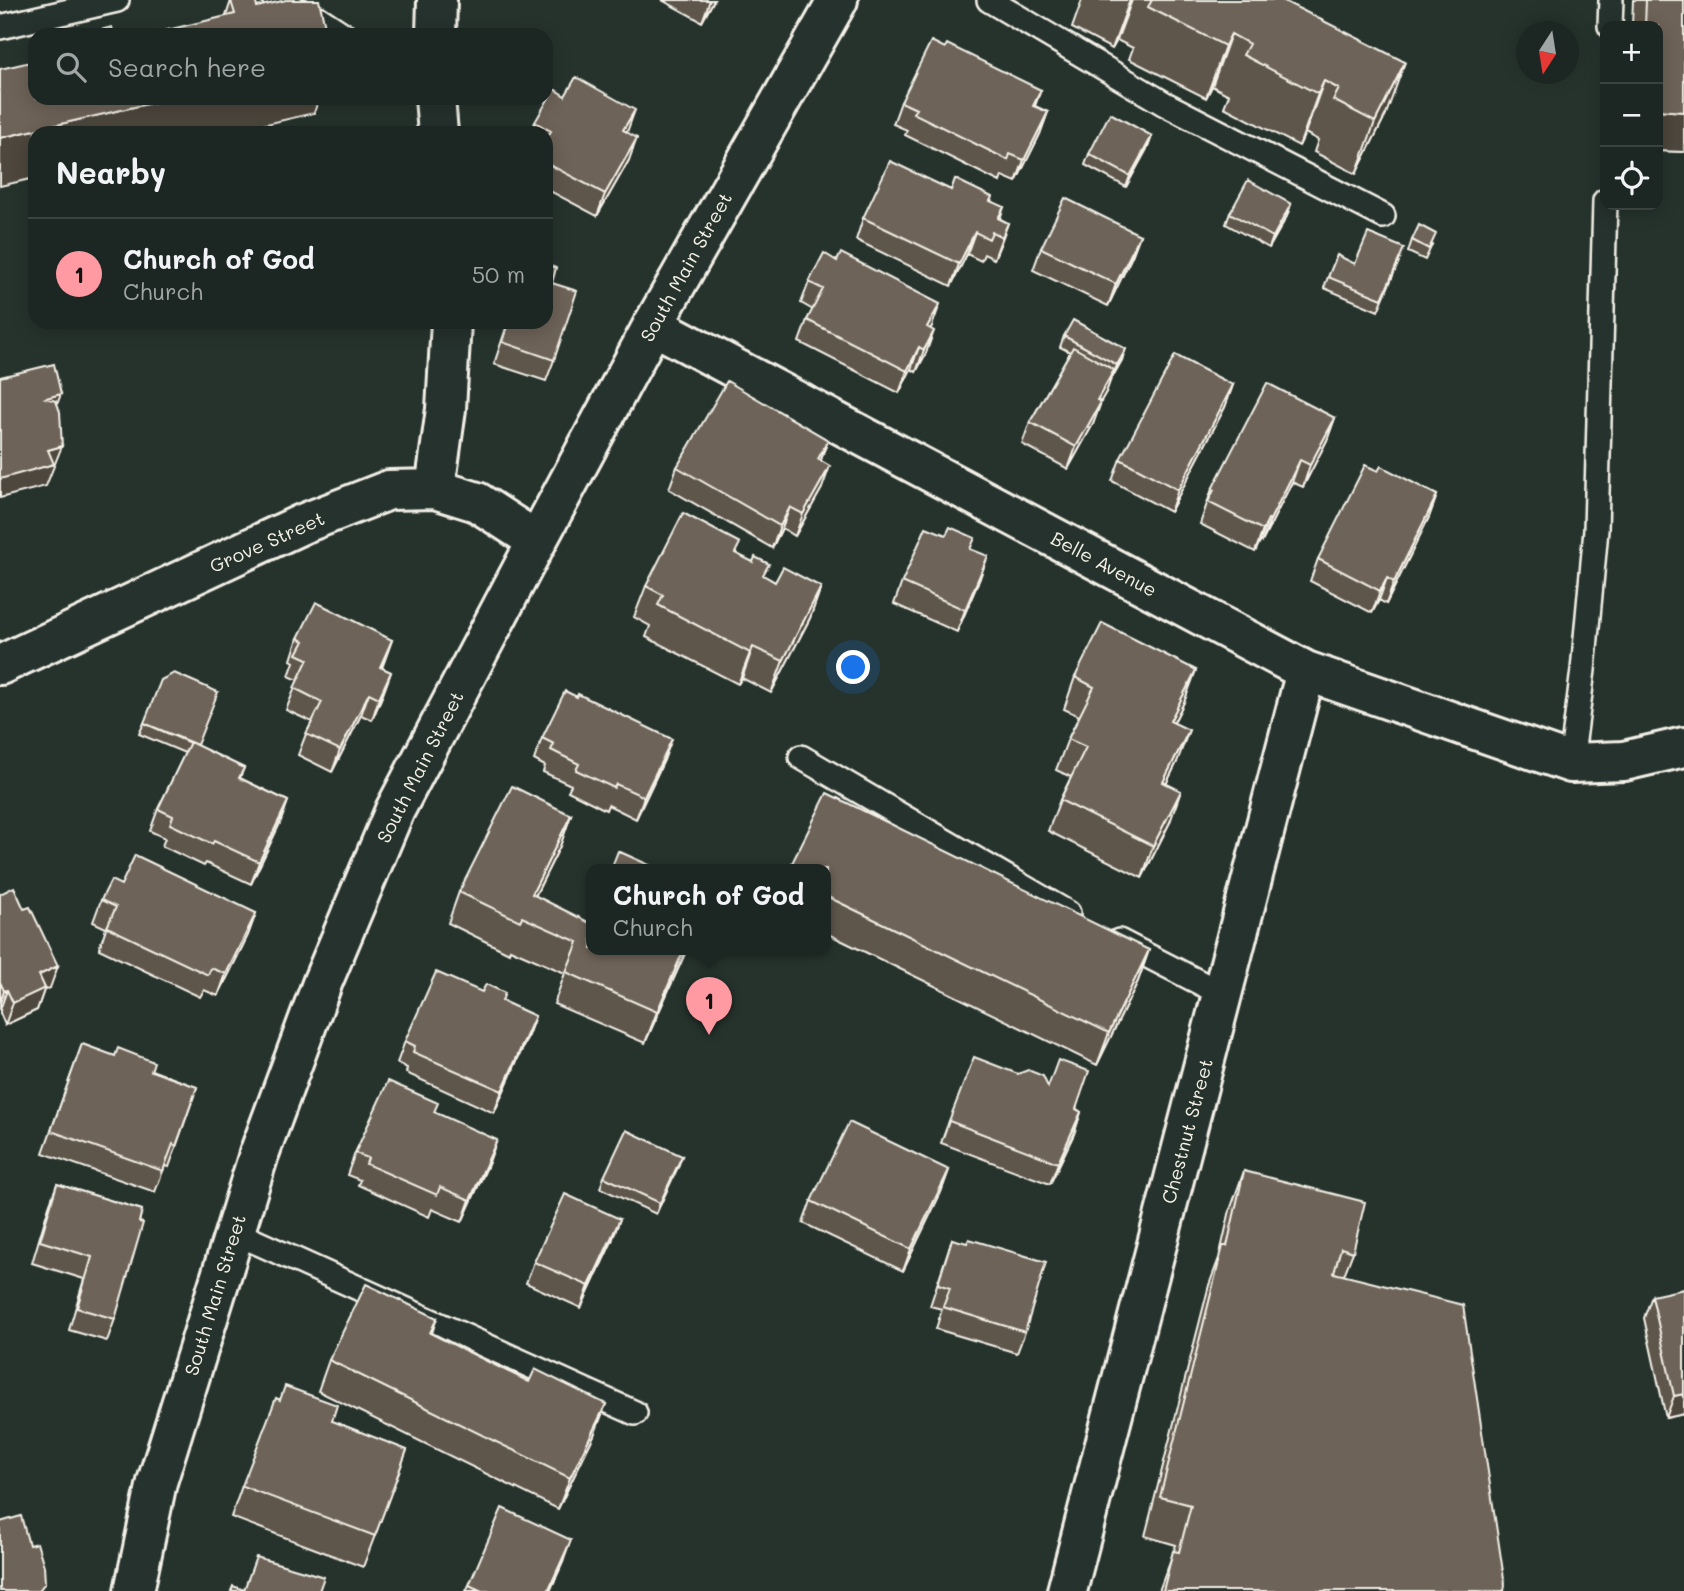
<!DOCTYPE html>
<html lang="en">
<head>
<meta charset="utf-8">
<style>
  body { margin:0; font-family:Mali,sans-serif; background:#252e2a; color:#f1f3f6 }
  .controls { position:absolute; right:21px; top:21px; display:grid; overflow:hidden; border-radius:14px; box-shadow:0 4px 18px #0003 }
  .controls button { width:63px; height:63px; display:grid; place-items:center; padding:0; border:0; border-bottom:2px solid #3a4340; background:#1c2622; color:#f1f3f6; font:35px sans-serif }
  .compass { position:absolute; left:1516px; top:21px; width:63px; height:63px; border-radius:50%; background:#1c2622; box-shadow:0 4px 18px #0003; rotate:192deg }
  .you { position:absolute; left:854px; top:668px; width:24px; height:24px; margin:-18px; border:5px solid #fff; border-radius:50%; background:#1a73e8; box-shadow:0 0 0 10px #1a73e833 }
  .badge { display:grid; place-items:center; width:46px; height:46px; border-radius:50%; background:#ff9aa2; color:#111; font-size:23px; font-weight:700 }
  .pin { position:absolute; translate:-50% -58px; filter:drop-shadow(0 2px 4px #0008) }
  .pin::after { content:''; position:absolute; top:37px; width:24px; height:21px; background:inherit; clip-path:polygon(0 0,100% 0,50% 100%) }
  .popup { position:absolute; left:586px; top:864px; width:245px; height:91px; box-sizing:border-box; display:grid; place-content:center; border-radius:14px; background:#1c2622; filter:drop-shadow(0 2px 5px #0005); font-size:23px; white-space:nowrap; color:#a0a5a5 }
  .popup b { font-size:26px; color:#f1f3f6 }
  .popup::after { content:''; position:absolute; left:50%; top:100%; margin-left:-14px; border:14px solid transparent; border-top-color:#1c2622 }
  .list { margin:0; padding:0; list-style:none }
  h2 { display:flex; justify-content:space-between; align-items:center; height:91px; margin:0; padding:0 28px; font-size:30px }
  h2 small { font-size:23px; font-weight:400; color:#a0a5a5 }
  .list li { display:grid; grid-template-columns:46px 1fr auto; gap:21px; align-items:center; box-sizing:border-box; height:112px; padding:0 28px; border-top:2px solid #3a4340 }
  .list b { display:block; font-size:26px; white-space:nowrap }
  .list p { margin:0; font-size:23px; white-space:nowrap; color:#a0a5a5 }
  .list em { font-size:23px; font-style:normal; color:#a0a5a5 }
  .icon { flex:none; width:38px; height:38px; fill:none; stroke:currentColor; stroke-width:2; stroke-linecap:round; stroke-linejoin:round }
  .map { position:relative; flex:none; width:1684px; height:1591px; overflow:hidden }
  .search { position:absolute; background:#1c2622; box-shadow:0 4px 18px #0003; left:28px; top:28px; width:525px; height:77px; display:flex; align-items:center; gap:18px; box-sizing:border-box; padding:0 24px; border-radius:21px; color:#a0a5a5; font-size:26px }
  .panel { position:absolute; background:#1c2622; box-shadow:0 4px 18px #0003; left:28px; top:126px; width:525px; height:203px; border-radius:21px }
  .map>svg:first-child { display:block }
</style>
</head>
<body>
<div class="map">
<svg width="1684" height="1591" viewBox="0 0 1684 1591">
  <rect width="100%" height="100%" fill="#26332d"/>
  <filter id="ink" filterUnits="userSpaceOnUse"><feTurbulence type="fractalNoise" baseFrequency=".0143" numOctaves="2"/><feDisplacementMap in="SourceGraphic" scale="14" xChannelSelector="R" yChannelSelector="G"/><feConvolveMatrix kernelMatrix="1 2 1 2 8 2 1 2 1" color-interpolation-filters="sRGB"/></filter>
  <g filter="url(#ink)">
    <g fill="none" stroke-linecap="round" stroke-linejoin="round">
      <defs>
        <path id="service" d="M 275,0 L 318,18 L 344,35
          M 989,0 L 1165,104 L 1383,216
          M 1610,26 L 1611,0
          M 0,27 L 117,0
          M 801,757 L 1068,913
          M 1571,763 L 1583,670 L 1596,530 L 1605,201
          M 1119,941 L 1222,994
          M 234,1232 L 635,1413"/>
        <path id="minor" d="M 436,35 L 437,0
          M 435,98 L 438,133
          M 653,325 L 1306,671 L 1571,763 L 1624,761 L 1684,747
          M 435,489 L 446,409 L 451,322
          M 0,665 L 302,524 L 389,490 L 435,489 L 477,502 L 537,541
          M 1067,1591 L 1306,671"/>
        <path id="secondary" d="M 134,1591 L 157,1482 L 259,1154 L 323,981 L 395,810 L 537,541 L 653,325 L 838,0"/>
      </defs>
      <use href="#service" stroke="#f4f1e8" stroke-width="28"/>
      <use href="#minor" stroke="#f4f1e8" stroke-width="44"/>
      <use href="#secondary" stroke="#f4f1e8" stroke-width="44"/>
      <use href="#service" stroke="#26332d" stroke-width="23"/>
      <use href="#minor" stroke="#26332d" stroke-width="38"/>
      <use href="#secondary" stroke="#26332d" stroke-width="38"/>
    </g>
    <path fill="#5f564c" stroke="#f4f1e8" stroke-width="2" d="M 662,0 L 714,0 L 702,22 Z
      M 1082,0 L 1282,0 L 1386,114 L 1356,174 L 1314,152 L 1318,140 L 1305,133 L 1299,146 L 1224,107 L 1229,95 L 1212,86 L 1206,98 L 1129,59 L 1133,48 L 1117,40 L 1112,49 L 1072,28 Z
      M 1633,0 L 1684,0 L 1684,152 L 1658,151 L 1658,26 L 1632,26 Z
      M 231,1 L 257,7 L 327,35 L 226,16 Z
      M 1041,90 L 1035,106 L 1048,112 L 1040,134 L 1016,182 L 1002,176 L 1000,182 L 905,135 L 907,130 L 893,124 L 901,102 Z
      M 535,122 L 627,133 L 629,160 L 597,216 L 546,189 L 546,133 L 531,133 Z
      M 1152,136 L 1148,147 L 1126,187 L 1085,165 L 1089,154 Z
      M 951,190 L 991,201 L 1004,207 L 1000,219 L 1008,223 L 994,259 L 984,254 L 981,261 L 967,254 L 951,286 L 856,240 L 863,218 Z
      M 1291,204 L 1287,216 L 1269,248 L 1226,224 L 1230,213 Z
      M 1140,235 L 1132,256 L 1108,306 L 1033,270 L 1041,248 Z
      M 1412,240 L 1432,245 L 1425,260 L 1408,252 Z
      M 1400,259 L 1378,311 L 1324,288 L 1328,277 L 1355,264 Z
      M 809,282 L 932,326 L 930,329 L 926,353 L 916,372 L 911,369 L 899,393 L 799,342 L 807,320 L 813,310 L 801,303 Z
      M 552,283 L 554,360 L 546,381 L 494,364 L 508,322 L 546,322 Z
      M 1064,336 L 1122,360 L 1113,376 L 1112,376 L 1106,392 L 1100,402 L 1101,402 L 1093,424 L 1068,469 L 1022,444 L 1030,422 L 1070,352 L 1060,347 Z
      M 1233,385 L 1225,407 L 1170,512 L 1112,481 L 1120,459 Z
      M 1335,418 L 1327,440 L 1303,487 L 1292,482 L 1262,542 L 1260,541 L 1255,552 L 1200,524 L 1212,489 Z
      M 828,440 L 821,460 L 822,488 L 795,536 L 782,528 L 772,548 L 669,489 L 677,467 Z
      M 1378,471 L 1437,495 L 1429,517 L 1386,604 L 1379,600 L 1372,613 L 1310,581 L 1318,559 Z
      M 971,549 L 980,578 L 957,632 L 894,604 L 902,582 Z
      M 736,553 L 764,576 L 775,582 L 821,587 L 810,618 L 771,693 L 742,678 L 738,684 L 646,637 L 650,626 L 634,617 L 646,586 Z
      M 298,638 L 392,640 L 382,668 L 391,672 L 383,694 L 372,720 L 361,715 L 332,772 L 298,755 L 306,734 L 312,722 L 286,710 L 298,680 L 289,676 L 294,662 L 291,660 Z
      M 1196,670 L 1184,702 L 1174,722 L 1177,762 L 1166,784 L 1170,822 L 1142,878 L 1048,831 L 1060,800 L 1071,777 L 1056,770 L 1068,739 L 1079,716 L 1064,709 L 1075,677 Z
      M 144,723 L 197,746 L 244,768 L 240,778 L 288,801 L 280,823 L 251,884 L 206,863 L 204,866 L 162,846 L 165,838 L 150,831 L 158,809 L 185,753 L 139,734 Z
      M 542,738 L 664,760 L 636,819 L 608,805 L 606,810 L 568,791 L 571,785 L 543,772 L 545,766 L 534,760 Z
      M 571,815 L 560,846 L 535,896 L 592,949 L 687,949 L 645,1043 L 554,1004 L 565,973 L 510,949 L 509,953 L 448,923 L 459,892 Z
      M 826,869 L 1149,950 L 1138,981 L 1097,1065 L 826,933 Z
      M 121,885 L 256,913 L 248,935 L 218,996 L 204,990 L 200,997 L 99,949 L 106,928 L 93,922 L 101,900 Z
      M 0,894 L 50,988 L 44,990 L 37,1010 L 5,1025 L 0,1013 Z
      M 502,1001 L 535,1016 L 527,1038 L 494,1113 L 406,1073 L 407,1068 L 397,1063 L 405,1041 Z
      M 82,1044 L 197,1087 L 169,1167 L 165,1166 L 155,1192 L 43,1153 Z
      M 1048,1087 L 1081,1112 L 1074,1134 L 1050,1184 L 941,1143 L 949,1121 Z
      M 435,1112 L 489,1162 L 462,1222 L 432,1209 L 429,1217 L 358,1185 L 360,1180 L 347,1175 L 355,1153 Z
      M 682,1156 L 656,1214 L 600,1188 L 604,1177 Z
      M 949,1170 L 941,1192 L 903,1271 L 803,1223 L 811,1201 Z
      M 1244,1171 L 1353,1252 L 1344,1275 L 1504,1591 L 1159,1591 L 1176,1545 L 1145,1536 L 1209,1285 L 1219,1258 L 1230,1210 Z
      M 57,1184 L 142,1210 L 115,1319 L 107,1341 L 69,1330 L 84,1279 L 32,1263 L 49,1206 Z
      M 952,1239 L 1025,1332 L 1017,1353 L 936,1329 L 942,1309 L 930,1306 Z
      M 612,1241 L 581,1308 L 526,1283 L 534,1262 Z
      M 1652,1296 L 1684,1414 L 1666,1418 L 1644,1318 Z
      M 437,1318 L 432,1333 L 529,1382 L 606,1404 L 594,1435 L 558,1509 L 318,1391 L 329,1360 Z
      M 332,1421 L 407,1450 L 363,1567 L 231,1517 L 242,1486 Z
      M 563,1562 L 550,1591 L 466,1591 L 469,1585 Z"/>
    <path fill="#4d463e" stroke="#f4f1e8" stroke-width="2" d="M 710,0 L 714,0 L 702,22 Z
      M 1130,0 L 1132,0 L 1117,40 L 1112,49 Z
      M 1231,34 L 1212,86 L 1206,98 L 1225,46 Z
      M 1405,62 L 1386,114 L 1356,174 L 1375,122 Z
      M 1324,81 L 1305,133 L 1299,146 L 1318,94 Z
      M 173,98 L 319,98 L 314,113 L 228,133 L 35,133 L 35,178 L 0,186 L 0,138 Z
      M 635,110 L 627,132 L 623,130 Z
      M 1658,110 L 1684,112 L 1684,152 L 1658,151 Z
      M 1048,112 L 1040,134 L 1016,182 L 1024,160 Z
      M 1152,136 L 1148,147 L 1126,187 L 1130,176 Z
      M 637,138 L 629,160 L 597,216 L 605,194 Z
      M 1291,204 L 1287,216 L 1269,248 L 1273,237 Z
      M 1008,223 L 1000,245 L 994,259 L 1002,237 Z
      M 975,232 L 967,254 L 951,286 L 959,264 Z
      M 1140,235 L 1132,256 L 1108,306 L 1116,284 Z
      M 940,304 L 932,326 L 919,349 L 927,327 Z
      M 934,331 L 926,353 L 916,372 L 924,350 Z
      M 919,347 L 911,369 L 899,393 L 907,371 Z
      M 1126,349 L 1122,360 L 1113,376 L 1117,365 Z
      M 1114,370 L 1106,392 L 1089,422 L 1097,400 Z
      M 1233,385 L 1225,407 L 1170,512 L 1178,490 Z
      M 61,394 L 53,415 L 46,398 Z
      M 1101,402 L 1093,424 L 1068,469 L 1076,447 Z
      M 1335,418 L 1327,440 L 1303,487 L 1310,465 Z
      M 828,440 L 820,462 L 818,459 Z
      M 62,446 L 46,486 L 0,498 L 0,479 L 48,450 Z
      M 1300,460 L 1292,482 L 1262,542 L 1270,520 Z
      M 830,466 L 822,488 L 795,536 L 803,514 Z
      M 1437,495 L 1429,517 L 1386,604 L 1394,582 Z
      M 790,507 L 782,528 L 772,548 L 780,526 Z
      M 1268,519 L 1260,541 L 1255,552 L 1263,530 Z
      M 988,556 L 980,578 L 957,632 L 965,610 Z
      M 1387,578 L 1379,600 L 1372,613 L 1380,591 Z
      M 821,587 L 810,618 L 771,693 L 783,661 Z
      M 392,640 L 384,662 L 372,689 L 380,667 Z
      M 753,647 L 742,678 L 738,684 L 750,653 Z
      M 1196,670 L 1184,702 L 1159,752 L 1170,721 Z
      M 391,672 L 383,694 L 372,720 L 379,698 Z
      M 369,693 L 361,715 L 332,772 L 340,750 Z
      M 1189,730 L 1177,762 L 1151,814 L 1163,782 Z
      M 672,739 L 664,760 L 636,819 L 644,797 Z
      M 1181,791 L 1170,822 L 1142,878 L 1153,846 Z
      M 288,801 L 280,823 L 251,884 L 259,862 Z
      M 571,815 L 560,846 L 524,918 L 532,894 Z
      M 256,913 L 248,935 L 218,996 L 226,974 Z
      M 684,949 L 687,949 L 645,1043 L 657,1012 Z
      M 1149,950 L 1138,981 L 1097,1065 L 1109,1033 Z
      M 58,966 L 50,988 L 44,990 L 37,1010 L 5,1025 L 13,1003 L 39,975 Z
      M 7,990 L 0,1010 L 0,1003 L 4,991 Z
      M 535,1016 L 527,1038 L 494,1113 L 502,1091 Z
      M 1081,1112 L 1074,1134 L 1050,1184 L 1058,1163 Z
      M 497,1140 L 489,1162 L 462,1222 L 470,1200 Z
      M 682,1156 L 678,1167 L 656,1214 L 660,1203 Z
      M 949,1170 L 941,1192 L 903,1271 L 911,1249 Z
      M 620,1219 L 612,1241 L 581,1308 L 589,1286 Z
      M 1684,1394 L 1684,1414 L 1666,1418 L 1674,1396 Z
      M 606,1404 L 594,1435 L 558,1509 L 570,1478 Z
      M 571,1540 L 563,1562 L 550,1591 L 548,1591 Z"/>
    <path fill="#6e6458" stroke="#f4f1e8" stroke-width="2" d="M 234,0 L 255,0 L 257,7 L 286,0 L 319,0 L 327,35 L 146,35 L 235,14 L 231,1 Z
      M 1152,0 L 1282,0 L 1405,62 L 1375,122 L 1333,100 L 1339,89 L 1324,81 L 1318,94 L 1243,55 L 1249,44 L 1231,34 L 1225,46 L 1148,7 Z
      M 1646,0 L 1684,0 L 1684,112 L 1658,110 L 1658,26 L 1645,26 Z
      M 112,27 L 114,35 L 90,35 L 89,33 Z
      M 931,41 L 945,48 L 947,44 L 1041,90 L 1033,106 L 1048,112 L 1024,160 L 1010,154 L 1008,160 L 913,113 L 916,109 L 901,102 Z
      M 35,61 L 35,98 L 173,98 L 0,138 L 0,69 Z
      M 576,77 L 635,110 L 623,130 L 637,138 L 605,194 L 546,163 L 546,139 L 551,131 L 535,122 L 554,89 L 565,96 Z
      M 1110,113 L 1152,136 L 1130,176 L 1089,154 Z
      M 890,161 L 951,190 L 955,179 L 992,197 L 990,201 L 1004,207 L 998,218 L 1008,223 L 1002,237 L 992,232 L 989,239 L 975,232 L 959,264 L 863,218 Z
      M 1248,180 L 1291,204 L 1273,237 L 1230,213 Z
      M 1065,198 L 1140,235 L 1116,284 L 1041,248 Z
      M 1419,225 L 1436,234 L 1429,249 L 1412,240 Z
      M 1368,233 L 1404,248 L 1382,299 L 1328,277 L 1337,255 L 1355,264 Z
      M 824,253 L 837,261 L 841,253 L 940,304 L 927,327 L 934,331 L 924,350 L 919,347 L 907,371 L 807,320 L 823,289 L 809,282 Z
      M 546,264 L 556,268 L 552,283 L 577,291 L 554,360 L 502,342 L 509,322 L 546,322 Z
      M 1073,320 L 1126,349 L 1117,365 L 1064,336 Z
      M 1073,347 L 1114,370 L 1097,400 L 1101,402 L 1076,447 L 1030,422 Z
      M 1175,355 L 1233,385 L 1178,490 L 1120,459 Z
      M 54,364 L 61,394 L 46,398 L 56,401 L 60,412 L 62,446 L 48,450 L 54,464 L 0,479 L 0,377 Z
      M 727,381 L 828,440 L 818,459 L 830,466 L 803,514 L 790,507 L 780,526 L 677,467 Z
      M 1267,383 L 1335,418 L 1310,465 L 1300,460 L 1270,520 L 1268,519 L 1263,530 L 1208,502 L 1214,490 L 1212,489 Z
      M 1365,465 L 1378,471 L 1381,466 L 1437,495 L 1394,582 L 1387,578 L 1380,591 L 1318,559 Z
      M 683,513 L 740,543 L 735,553 L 753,562 L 755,557 L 769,564 L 763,575 L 775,582 L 783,567 L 821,587 L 783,661 L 753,647 L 750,653 L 658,605 L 663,595 L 646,586 Z
      M 926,527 L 946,535 L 950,527 L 975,538 L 970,549 L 988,556 L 965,610 L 902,582 Z
      M 316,602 L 392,640 L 380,667 L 391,672 L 379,698 L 369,693 L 340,750 L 306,734 L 322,702 L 294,688 L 308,659 L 297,654 L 304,641 L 298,638 Z
      M 1102,623 L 1196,670 L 1170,721 L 1189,730 L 1163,782 L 1181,791 L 1153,846 L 1060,800 L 1086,747 L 1068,739 L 1094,687 L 1075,677 Z
      M 174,673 L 218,692 L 197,745 L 144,723 L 161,680 Z
      M 565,691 L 577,697 L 578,694 L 672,739 L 644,797 L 616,784 L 614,788 L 576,770 L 579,764 L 551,750 L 554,744 L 542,738 Z
      M 190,742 L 244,768 L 239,778 L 288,801 L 259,862 L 214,841 L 212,844 L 170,824 L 173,816 L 158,809 Z
      M 512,786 L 571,815 L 532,894 L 588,922 L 592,912 L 592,949 L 684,949 L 657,1012 L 566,972 L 578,942 L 522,917 L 520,921 L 459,892 Z
      M 827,793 L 1149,950 L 1109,1033 L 826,896 L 826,869 L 789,869 Z
      M 618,851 L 658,869 L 611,869 Z
      M 135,855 L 256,913 L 226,974 L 211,968 L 208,975 L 107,927 L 116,907 L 101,900 L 111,880 L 121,885 Z
      M 14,887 L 24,909 L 30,907 L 58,966 L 39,975 L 45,988 L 13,1003 L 7,990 L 4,991 L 0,982 L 0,894 Z
      M 436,972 L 482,992 L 486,984 L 505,993 L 502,1001 L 535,1016 L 502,1091 L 413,1052 L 415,1046 L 405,1041 Z
      M 82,1044 L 115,1056 L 118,1048 L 154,1062 L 151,1071 L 197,1087 L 176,1146 L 173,1144 L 163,1171 L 51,1131 Z
      M 974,1057 L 1018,1074 L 1028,1070 L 1043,1076 L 1048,1087 L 1058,1060 L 1089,1071 L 1076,1109 L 1081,1112 L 1058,1163 L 949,1121 Z
      M 388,1081 L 438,1103 L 434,1112 L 497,1140 L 470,1200 L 440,1187 L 437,1195 L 366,1164 L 368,1158 L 355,1153 Z
      M 849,1122 L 949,1170 L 911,1249 L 811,1201 Z
      M 626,1130 L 682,1156 L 660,1203 L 604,1177 Z
      M 1244,1171 L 1365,1202 L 1353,1252 L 1341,1248 L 1334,1273 L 1463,1305 L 1505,1585 L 1504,1591 L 1163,1591 L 1173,1551 L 1179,1552 L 1191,1505 L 1160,1497 L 1223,1246 L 1227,1246 Z
      M 57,1184 L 142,1210 L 139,1222 L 143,1223 L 115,1319 L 77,1308 L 92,1257 L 40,1241 Z
      M 565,1194 L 620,1219 L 589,1286 L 534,1262 Z
      M 952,1239 L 967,1243 L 969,1239 L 1046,1262 L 1025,1332 L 943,1307 L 950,1288 L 938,1284 Z
      M 366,1284 L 437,1318 L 430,1333 L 529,1382 L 535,1369 L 606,1404 L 570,1478 L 329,1360 Z
      M 1684,1289 L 1684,1394 L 1674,1396 L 1652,1296 Z
      M 285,1386 L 337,1405 L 332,1421 L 407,1450 L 375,1536 L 242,1486 L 276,1398 L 280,1400 Z
      M 502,1508 L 571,1540 L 548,1591 L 482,1591 L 469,1585 Z
      M 21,1516 L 29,1545 L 37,1543 L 44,1566 L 45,1583 L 40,1589 L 40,1591 L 0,1591 L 0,1522 Z
      M 256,1557 L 324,1577 L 319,1591 L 231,1591 L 233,1586 L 244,1590 Z"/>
  </g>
  <g text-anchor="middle" stroke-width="5" stroke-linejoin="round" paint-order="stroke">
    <g font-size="19" fill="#f4f1e8" stroke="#26332d">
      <text transform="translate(686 267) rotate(-61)" y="7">South Main Street</text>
      <text transform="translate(267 542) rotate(-24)" y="7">Grove Street</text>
      <text transform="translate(1104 564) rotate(28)" y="7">Belle Avenue</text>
      <text transform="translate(420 767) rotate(-63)" y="7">South Main Street</text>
      <text transform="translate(1187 1131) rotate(-75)" y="7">Chestnut Street</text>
      <text transform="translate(215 1295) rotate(-73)" y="7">South Main Street</text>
    </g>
  </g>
</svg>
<div class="controls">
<button>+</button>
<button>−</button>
<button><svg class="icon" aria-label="locate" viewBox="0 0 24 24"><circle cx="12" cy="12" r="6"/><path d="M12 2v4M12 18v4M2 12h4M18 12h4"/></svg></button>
</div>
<svg class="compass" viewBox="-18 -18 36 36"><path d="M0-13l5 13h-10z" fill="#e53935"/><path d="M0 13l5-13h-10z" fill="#a0a5a5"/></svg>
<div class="you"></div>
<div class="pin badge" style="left:709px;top:1035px">1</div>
<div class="popup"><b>Church of God</b>Church</div>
<div class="search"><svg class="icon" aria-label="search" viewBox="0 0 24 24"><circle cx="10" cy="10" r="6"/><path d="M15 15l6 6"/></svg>Search here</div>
<section class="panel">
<h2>Nearby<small></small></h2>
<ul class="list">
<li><span class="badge">1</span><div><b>Church of God</b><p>Church</p></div><em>50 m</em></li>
</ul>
</section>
</div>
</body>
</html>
